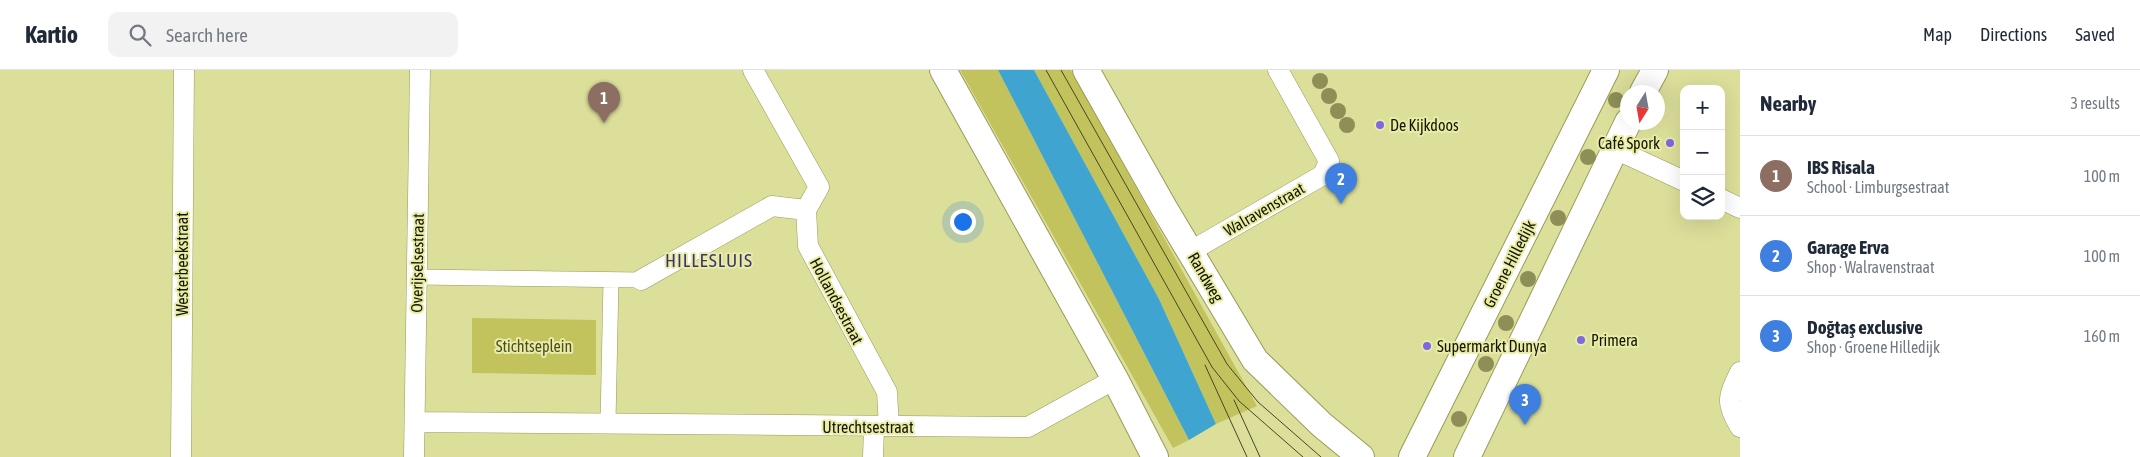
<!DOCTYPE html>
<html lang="en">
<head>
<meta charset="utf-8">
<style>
  body { margin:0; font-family:"Asap Condensed",sans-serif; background:#f2f2f3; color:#1f2937 }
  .controls { position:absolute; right:15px; top:15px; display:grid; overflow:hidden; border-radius:10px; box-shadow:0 5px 20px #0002 }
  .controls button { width:45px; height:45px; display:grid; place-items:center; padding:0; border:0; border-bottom:1px solid #e0e1e3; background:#fff; color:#1f2937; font:25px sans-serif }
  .compass { position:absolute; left:1620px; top:15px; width:45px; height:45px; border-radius:50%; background:#fff; box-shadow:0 5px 20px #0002; rotate:191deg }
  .you { position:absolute; left:962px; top:151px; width:18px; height:18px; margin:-12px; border:4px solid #fff; border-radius:50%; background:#1a73e8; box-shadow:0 0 0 8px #1a73e833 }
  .badge { display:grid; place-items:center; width:32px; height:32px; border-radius:50%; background:#db2777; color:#fff; font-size:16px; font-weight:700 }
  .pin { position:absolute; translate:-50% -41px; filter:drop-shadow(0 1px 2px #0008) }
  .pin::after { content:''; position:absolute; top:26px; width:18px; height:15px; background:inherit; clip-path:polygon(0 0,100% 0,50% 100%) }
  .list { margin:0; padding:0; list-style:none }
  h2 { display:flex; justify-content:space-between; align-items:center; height:65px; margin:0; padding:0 20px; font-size:21px }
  h2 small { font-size:16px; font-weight:400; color:#747a83 }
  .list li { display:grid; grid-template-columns:32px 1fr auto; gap:15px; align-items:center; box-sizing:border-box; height:80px; padding:0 20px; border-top:1px solid #e0e1e3 }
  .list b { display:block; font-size:19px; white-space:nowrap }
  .list p { margin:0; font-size:16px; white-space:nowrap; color:#747a83 }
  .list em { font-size:16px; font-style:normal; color:#747a83 }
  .icon { flex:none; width:28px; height:28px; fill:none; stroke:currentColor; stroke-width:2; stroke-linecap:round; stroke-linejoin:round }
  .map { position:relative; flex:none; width:1740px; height:387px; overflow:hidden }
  header { display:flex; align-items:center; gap:30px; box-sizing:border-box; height:70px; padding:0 25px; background:#fff; border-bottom:1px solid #e0e1e3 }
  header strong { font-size:24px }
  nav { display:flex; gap:28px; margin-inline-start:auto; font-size:18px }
  .search { width:350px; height:45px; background:#f2f2f3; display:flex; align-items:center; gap:12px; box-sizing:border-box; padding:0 18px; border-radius:10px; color:#747a83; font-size:19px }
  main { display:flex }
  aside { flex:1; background:#fff }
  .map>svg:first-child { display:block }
</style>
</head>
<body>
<header>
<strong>Kartio</strong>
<div class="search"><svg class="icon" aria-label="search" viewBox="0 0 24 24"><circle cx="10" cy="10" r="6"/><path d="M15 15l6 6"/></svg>Search here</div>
<nav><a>Map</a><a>Directions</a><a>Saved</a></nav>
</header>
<main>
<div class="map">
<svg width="1740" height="387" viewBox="0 0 1740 387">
  <rect width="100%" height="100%" fill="#dcdf9a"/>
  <path fill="#c2c35d" d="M 960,0 L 998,0 L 1189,370 L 1173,378 Z
    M 1034,0 L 1071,0 L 1257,336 L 1216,354 L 1159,229 Z
    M 472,248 L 596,250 L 596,305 L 472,303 Z"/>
  <path fill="#3fa5d0" d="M 998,0 L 1034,0 L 1159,229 L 1216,354 L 1189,370 Z"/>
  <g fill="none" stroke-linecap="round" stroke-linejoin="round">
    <defs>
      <path id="pedestrian" d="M 417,207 L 641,210
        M 608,352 L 611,210"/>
      <path id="minor" d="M 753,0 L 819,117 L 806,140 L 808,176 L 887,322 L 889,356
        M 1615,79 L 1684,111
        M 1721,129 L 1740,138
        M 1191,181 L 1323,105 L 1329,91 L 1278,0
        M 641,210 L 772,136 L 806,140
        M 1740,302 C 1728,327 1725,332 1740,357
        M 415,352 L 1028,357 L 1115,309
        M 181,387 L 184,0
        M 414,387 L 420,0
        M 873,387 L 874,358"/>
      <path id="tertiary" d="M 943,0 L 1115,309 L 1155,387
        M 1086,0 L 1164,138 L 1255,290 L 1322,355 L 1361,387
        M 1643,22 L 1655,0
        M 1412,387 L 1606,0
        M 1467,387 L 1628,52"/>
    </defs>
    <use href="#pedestrian" stroke="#999b59" stroke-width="16"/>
    <use href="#minor" stroke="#999b59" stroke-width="21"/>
    <use href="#tertiary" stroke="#999b59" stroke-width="28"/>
    <use href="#pedestrian" stroke="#fff" stroke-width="15"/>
    <use href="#minor" stroke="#fff" stroke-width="20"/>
    <use href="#tertiary" stroke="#fff" stroke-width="26"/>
    <path stroke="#464726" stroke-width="1" d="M 1046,0 L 1212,297 L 1239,331 L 1303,387
      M 1061,0 L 1227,294 L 1258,332 L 1321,387
      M 1205,295 L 1247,387
      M 1234,330 L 1260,387"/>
  </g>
  <g fill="#8d8f56">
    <circle cx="1320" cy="11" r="8"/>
    <circle cx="1329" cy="26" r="8"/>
    <circle cx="1616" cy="30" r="8"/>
    <circle cx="1338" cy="41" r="8"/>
    <circle cx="1347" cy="55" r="8"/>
    <circle cx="1588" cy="87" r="8"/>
    <circle cx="1558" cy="148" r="8"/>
    <circle cx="1528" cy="209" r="8"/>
    <circle cx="1506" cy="253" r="8"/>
    <circle cx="1486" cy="294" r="8"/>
    <circle cx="1459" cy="349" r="8"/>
  </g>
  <g fill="#8066e1" stroke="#e9eca7" stroke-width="2">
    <circle cx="1380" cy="55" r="5"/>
    <circle cx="1670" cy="73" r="5"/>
    <circle cx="1581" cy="270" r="5"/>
    <circle cx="1427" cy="276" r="5"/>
  </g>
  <g text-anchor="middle" stroke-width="4" stroke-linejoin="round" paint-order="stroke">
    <g font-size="16" fill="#151500" stroke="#e9eca7" text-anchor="start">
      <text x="1390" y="61">De Kijkdoos</text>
      <text x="1660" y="79" text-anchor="end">Café Spork</text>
      <text x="1591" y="276">Primera</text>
      <text x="1437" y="282">Supermarkt Dunya</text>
    </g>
    <g font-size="16" fill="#151500" stroke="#e9eca7">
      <text transform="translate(1264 139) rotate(-30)" y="6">Walravenstraat</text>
      <text transform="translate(417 193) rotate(-89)" y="6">Overijselsestraat</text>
      <text transform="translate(182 194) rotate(-90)" y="6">Westerbeekstraat</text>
      <text transform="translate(1509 194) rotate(-63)" y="6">Groene Hilledijk</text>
      <text transform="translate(1206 207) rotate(60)" y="6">Randweg</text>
      <text transform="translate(837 231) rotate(62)" y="6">Hollandsestraat</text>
      <text x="868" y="363">Utrechtsestraat</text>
    </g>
    <g font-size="16" fill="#4d4e1e" stroke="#e9eca7">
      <text x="534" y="282">Stichtseplein</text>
    </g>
    <g font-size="19" letter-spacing="1" fill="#3f336f" stroke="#e9eca7">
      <text x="709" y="197">HILLESLUIS</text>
    </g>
  </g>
</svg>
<div class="controls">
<button>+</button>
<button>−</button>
<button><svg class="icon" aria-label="layers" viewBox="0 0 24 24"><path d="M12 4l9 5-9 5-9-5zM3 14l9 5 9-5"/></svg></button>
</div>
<svg class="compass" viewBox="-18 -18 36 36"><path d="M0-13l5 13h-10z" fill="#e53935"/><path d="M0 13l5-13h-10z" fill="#747a83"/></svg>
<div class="you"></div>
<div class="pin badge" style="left:604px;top:53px;background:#8d6e63">1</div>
<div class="pin badge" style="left:1341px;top:134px;background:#3f7fe0">2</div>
<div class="pin badge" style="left:1525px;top:355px;background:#3f7fe0">3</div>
</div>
<aside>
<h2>Nearby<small>3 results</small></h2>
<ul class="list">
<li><span class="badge" style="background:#8d6e63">1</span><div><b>IBS Risala</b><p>School · Limburgsestraat</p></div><em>100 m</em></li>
<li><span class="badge" style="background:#3f7fe0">2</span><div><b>Garage Erva</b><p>Shop · Walravenstraat</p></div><em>100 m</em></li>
<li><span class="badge" style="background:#3f7fe0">3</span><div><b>Doğtaş exclusive</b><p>Shop · Groene Hilledijk</p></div><em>160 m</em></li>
</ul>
</aside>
</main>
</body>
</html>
